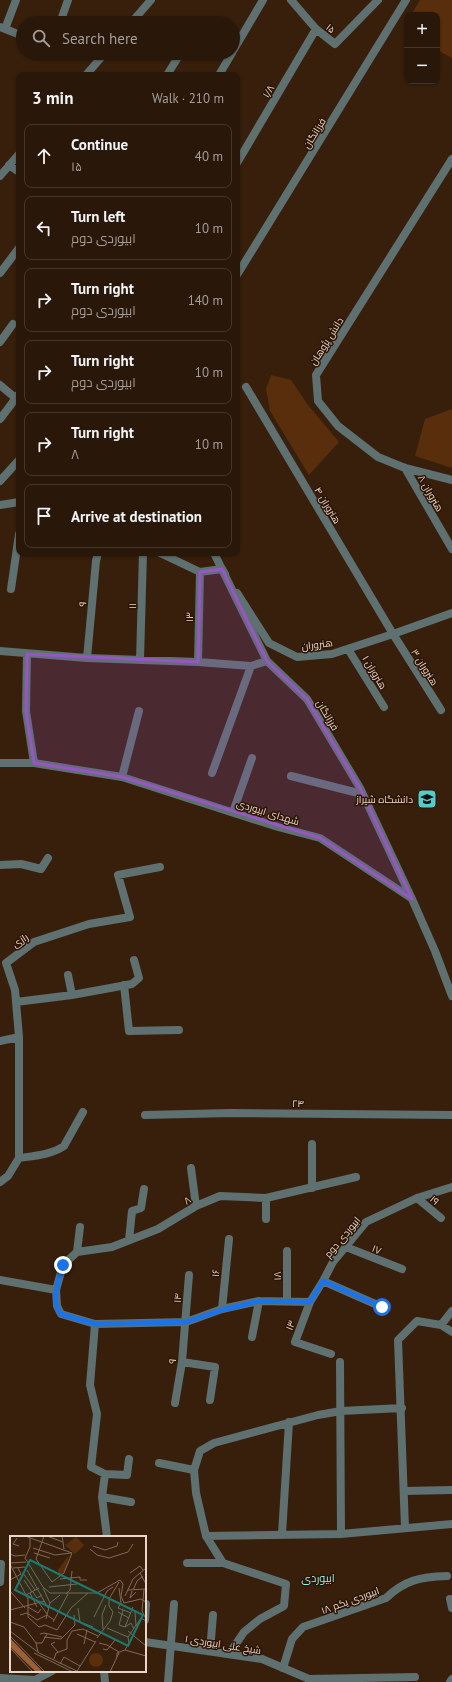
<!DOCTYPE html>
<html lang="en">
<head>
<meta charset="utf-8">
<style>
  body { margin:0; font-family:"PT Sans",Cairo,sans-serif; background:#352417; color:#f1f3f6 }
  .controls { position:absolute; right:12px; top:12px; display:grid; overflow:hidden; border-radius:8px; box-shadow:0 1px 3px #0004 }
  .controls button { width:36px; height:36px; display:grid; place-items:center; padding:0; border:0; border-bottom:1px solid #45362a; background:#291709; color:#f1f3f6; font:20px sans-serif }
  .stop { position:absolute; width:12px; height:12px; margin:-9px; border:3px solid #1a73e8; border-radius:50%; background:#fff }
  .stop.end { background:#1a73e8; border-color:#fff; box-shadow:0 1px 4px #0008 }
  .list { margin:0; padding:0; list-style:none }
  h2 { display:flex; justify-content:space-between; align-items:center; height:52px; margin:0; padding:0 16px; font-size:17px }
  h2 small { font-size:13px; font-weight:400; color:#a59f9c }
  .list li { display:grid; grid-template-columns:26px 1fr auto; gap:12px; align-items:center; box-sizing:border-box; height:64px; margin:0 8px 8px; padding:0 8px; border:1px solid #45362a; border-radius:8px }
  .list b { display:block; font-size:15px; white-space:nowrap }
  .list p { margin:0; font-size:13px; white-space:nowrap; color:#a59f9c }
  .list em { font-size:13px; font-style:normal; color:#a59f9c }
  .icon { flex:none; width:22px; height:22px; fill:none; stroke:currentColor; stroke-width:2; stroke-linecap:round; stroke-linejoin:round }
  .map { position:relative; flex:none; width:452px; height:1682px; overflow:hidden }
  .search { position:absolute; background:#291709; box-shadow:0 1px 3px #0004; left:16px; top:16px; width:224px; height:44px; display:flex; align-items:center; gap:10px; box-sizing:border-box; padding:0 14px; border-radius:22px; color:#a59f9c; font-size:15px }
  .panel { position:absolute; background:#291709; box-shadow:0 1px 3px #0004; left:16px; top:72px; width:224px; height:484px; border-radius:8px }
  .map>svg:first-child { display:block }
</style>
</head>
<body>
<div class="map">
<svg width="452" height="1682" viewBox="0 0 452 1682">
  <rect width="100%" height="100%" fill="#371f0c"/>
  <path fill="#582e0c" d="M 420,0 L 452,0 L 452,58 L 437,50 L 437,15 L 411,15 Z
    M 271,375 L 291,380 L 308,405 L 339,442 L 309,475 L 270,411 L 266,389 Z
    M 452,409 L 452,468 L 415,456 L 425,419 Z"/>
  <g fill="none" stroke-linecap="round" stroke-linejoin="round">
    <path stroke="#5e706f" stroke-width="8" d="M 291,0 L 316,29 L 335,44 L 378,0
      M 60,23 L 68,0
      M 131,23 L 151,0
      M 0,27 L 23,36
      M 5,29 L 16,0
      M 233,51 L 263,0
      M 86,75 L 105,53
      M 167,75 L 180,54
      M 219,75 L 232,53
      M 452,159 L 316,375 L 318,401 L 338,426 L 378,457 L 405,468 L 452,480
      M 237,163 L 316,29
      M 9,165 L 19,172
      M 0,176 L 19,154
      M 0,273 L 19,248
      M 0,342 L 13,324
      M 0,385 L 19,401
      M 246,387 L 393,634 L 441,710
      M 0,419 L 19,394
      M 405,468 L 452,549
      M 0,481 L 19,460
      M 160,553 L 200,572 L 222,569 L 225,574
      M 11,589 L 19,534
      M 237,593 L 269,643 L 297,657 L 332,654 L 393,634 L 452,613
      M 348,649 L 384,707
      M 0,651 L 87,658 L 198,662 L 251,666 L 267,661
      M 27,654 L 26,711 L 34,763
      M 87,658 L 96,561 L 98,553
      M 140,660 L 143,553
      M 198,662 L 200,572
      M 212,773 L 251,666
      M 291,776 L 362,794
      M 122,777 L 139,711
      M 233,812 L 252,758
      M 0,865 L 21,864 L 41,869 L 48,858
      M 68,975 L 72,995
      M 124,985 L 129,1031 L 179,1030
      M 16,1002 L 72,995 L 132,984 L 139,978 L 134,960
      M 0,1041 L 19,1037
      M 145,1115 L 231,1113 L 452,1115
      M 312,1144 L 312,1188
      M 19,1158 L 19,1037 L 15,990 L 6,963 L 34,942 L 89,924 L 130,917 L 118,875 L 160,867
      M 191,1168 L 196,1206
      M 0,1182 L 8,1176 L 19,1158 C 33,1156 51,1155 64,1146 L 83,1112
      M 266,1198 L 266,1219
      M 417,1198 L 441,1218
      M 129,1240 L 132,1211 L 141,1208 L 144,1189
      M 346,1247 L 402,1269
      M 287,1251 L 287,1301
      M 77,1252 L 80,1227
      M 0,1280 L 56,1290 L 57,1306 L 61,1314 L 95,1324 L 186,1322 L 222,1309 L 259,1301 L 310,1302 L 323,1281 L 333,1262 L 366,1222 L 417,1198 L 452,1187
      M 323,1281 L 382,1307
      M 56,1290 L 63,1265 L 77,1252 L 112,1247 L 158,1229 L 196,1206 L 220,1196 L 266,1198 L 356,1177
      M 310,1302 L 295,1342 L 331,1354
      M 222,1309 L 229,1239
      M 95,1324 L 90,1385 L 97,1414 L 91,1467 L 105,1474 L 127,1475 L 129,1459
      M 441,1325 L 452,1311
      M 252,1337 L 259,1301
      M 182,1362 L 215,1367 L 210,1400
      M 340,1362 L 341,1534
      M 175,1403 L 182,1362 L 189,1275
      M 159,1463 L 194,1470
      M 105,1474 L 102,1497 L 107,1537
      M 404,1491 L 452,1490
      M 102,1497 L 131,1502
      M 405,1528 L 398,1340 L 417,1321 L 441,1325 L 452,1332
      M 282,1534 L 289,1422
      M 206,1536 L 341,1534 L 452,1524
      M 187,1563 L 223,1563
      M 0,1582 L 1,1564
      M 450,1599 L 452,1608
      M 145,1620 L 146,1604
      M 210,1651 L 213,1615
      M 229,1654 L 244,1632 L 260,1619 L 284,1606 L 286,1584 L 223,1563 L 216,1552 L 206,1536 L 196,1493 L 194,1470 L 200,1451 L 214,1443 L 318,1415 L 341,1411 L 402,1408
      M 283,1668 L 292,1639 L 303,1627 L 386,1598 C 405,1580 420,1577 447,1576
      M 104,1671 L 105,1682
      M 168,1682 L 174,1604
      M 450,1682 L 452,1679"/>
    <path stroke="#5e706f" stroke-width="8" d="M 237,275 L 406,0
      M 0,505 L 19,502
      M 214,553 L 267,661 L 307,699 L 360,788 L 412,899 L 435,951 L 452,996
      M 0,763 L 34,763 L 122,777 L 278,827 L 320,838 L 411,898
      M 145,1642 L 262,1659 L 309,1679 L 415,1677
      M 0,1678 L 35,1680 L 52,1671"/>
  </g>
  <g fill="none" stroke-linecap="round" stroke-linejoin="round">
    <path stroke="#1a73e8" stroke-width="5" d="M 63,1265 C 59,1279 50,1302 61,1314 L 95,1324 L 186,1322 L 222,1310 L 259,1301 L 310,1302 L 323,1281 L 382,1307"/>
  </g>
  <path fill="#9657c2" fill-opacity="0.2" stroke="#9657c2" stroke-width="3" stroke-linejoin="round" d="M 222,569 L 267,661 L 307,699 L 360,788 L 412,899 L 320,838 L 122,777 L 34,763 L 26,711 L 27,654 L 198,662 L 200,572 Z"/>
  <defs>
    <symbol id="university-square" viewBox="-11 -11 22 22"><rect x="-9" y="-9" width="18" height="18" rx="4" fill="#53cdc9" stroke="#2d1504"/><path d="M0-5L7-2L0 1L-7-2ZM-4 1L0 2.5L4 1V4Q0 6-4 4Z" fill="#111"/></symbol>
  </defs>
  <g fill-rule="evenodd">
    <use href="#university-square" x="416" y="788" width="22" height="22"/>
  </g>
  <g text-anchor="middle" stroke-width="3" stroke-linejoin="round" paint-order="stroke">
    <g font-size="10" fill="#e9d7cc" stroke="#2d1504">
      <text transform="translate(331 28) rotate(38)" y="4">۱۵</text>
      <text transform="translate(268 91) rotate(-59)" y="4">۱/۸</text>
      <text transform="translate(314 133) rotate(-58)" y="4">فرزانگان</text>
      <text transform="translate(326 341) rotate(-58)" y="4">دانش پژوهان</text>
      <text transform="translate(431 493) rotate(60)" y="4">هنروران ۸</text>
      <text transform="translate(328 505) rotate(59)" y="4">هنروران ۴</text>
      <text transform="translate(82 604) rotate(-84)" y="4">۹</text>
      <text transform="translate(132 606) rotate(-88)" y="4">۱۱</text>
      <text transform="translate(189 617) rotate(-89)" y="4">۱۳</text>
      <text transform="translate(317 644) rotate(-7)" y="4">هنروران</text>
      <text transform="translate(425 667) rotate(58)" y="4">هنروران ۳</text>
      <text transform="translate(375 672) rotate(59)" y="4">هنروران ۱</text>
      <text transform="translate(328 715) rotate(60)" y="4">فرزانگان</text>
      <text transform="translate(268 812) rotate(17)" y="4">شهدای ابیوردی</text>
      <text transform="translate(20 940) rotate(-33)" y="4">رازی</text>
      <text transform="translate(298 1103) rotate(1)" y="4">۲۴</text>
      <text transform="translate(187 1200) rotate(-32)" y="4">۸</text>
      <text transform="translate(435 1200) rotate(41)" y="4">۱۹</text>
      <text transform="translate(342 1237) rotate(-50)" y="4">ابیوردی دوم</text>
      <text transform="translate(377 1249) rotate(21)" y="4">۱۷</text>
      <text transform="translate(215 1273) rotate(-85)" y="4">۱۶</text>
      <text transform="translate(277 1276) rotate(-91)" y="4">۱۸</text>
      <text transform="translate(177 1298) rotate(-87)" y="4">۱۴</text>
      <text transform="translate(290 1325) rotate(-69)" y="4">۱۳</text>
      <text transform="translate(172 1361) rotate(-82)" y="4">۹</text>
      <text transform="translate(350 1600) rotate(-20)" y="4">۱۸ ابیوردی یکم</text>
      <text transform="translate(223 1644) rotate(9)" y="4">شیخ علی ابیوردی ۱</text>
    </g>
    <g font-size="10" fill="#e9d7cc" stroke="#2d1504" text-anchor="end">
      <text x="413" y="803">دانشگاه شیراز</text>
    </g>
    <g font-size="11" fill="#88f3ef" stroke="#2d1504">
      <text x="318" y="1582">ابیوردی</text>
    </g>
  </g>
  <g transform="translate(10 1536)">
    <rect width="136" height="136" fill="#371f0c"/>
    <path d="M 66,1 L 74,9 L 65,18 L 55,9 ZM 59,19 L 56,33 L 49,42 L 48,34 ZM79 124a7 7 0 1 1 14 0a7 7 0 1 1-14 0Z" fill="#582e0c"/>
    <path d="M 0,102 L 33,136 L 26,136 L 0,111 Z" fill="#9b6036"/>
    <path fill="none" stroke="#7e6959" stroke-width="1" d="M 15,0 L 62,17 L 54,37 L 42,46 L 26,23M 37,0 L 53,6M 52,0 L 54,13M 7,2 L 3,8 L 9,10M 20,2 L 20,11 L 15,22 L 33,51 L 40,57 L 87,57 L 110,44 L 113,48 L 111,60 L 114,67 L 131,63 L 136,66M 83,10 L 95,14 L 107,10 L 108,6M 23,12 L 45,19 L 61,17M 80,13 L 87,19 L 99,22 L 118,16 L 123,8M 24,17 L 40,22M 0,18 L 5,20 L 15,19M 26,23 L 34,0M 0,27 L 16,26M 0,28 L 18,63 L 18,81 L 29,91 L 35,89 L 47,94 L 61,72 L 78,57M 3,32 L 15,31M 17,34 L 38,72M 13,37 L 25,54M 120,37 L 130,30 L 133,34M 130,37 L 136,48M 50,43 L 70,41 L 70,44 L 77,44M 0,44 L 11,38 L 8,32M 14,44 L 22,56M 39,51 L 67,48M 33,52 L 40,67M 109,52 L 111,67 L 108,72 L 121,77M 134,53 L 132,75 L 136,83M 118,54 L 136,53M 123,54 L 127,45 L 133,40M 0,55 L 15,72M 122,55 L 120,62 L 126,56M 23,56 L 27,62 L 32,59M 20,57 L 27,71M 56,58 L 60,54 L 62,35M 16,59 L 29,52M 115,60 L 123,43 L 136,32M 27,64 L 37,78M 18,71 L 28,77 L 31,73M 68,72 L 70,86 L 83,91M 0,74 L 35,65M 113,74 L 109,89 L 115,91M 108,76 L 119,82M 125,76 L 126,90M 10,79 L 17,77 L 27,84 L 37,79 L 40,67 L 50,59M 84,81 L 97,55 L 103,51M 36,83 L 37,79 L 44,84M 0,86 L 14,91 L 26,107 L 28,116M 43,86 L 58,58M 115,91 L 123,71M 115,91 L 121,87 L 124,93M 97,92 L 118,101M 93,93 L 92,79 L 96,69M 0,95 L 29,117 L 69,136M 118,95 L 136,110M 30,98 L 34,97 L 52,101M 67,98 L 85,106M 0,100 L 35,136M 34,101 L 51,103 L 65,89 L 64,79M 87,102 L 100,85 L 103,76 L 99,70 L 99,63 L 109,46M 45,106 L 41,108 L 48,116M 26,107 L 32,107 L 37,98M 89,107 L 97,109 L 109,116M 74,108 L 77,94M 0,112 L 23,136M 93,113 L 97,114 L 105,104M 115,114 L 136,120M 24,117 L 63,136M 109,117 L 107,121 L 107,117 L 115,114 L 119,107 L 118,101 L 131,82 L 136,85M 44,123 L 46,117 L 57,113 L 57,104 L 62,95 L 73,93 L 88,100M 50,128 L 54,121 L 70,130M 67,135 L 86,105M 100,136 L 107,121"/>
    <path fill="#1a7b73" fill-opacity="0.15" stroke="#1a7b73" stroke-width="2" d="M 20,24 L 133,79 L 118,110 L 5,54 Z"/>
    <rect width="136" height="136" fill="none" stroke="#e9d7cc" stroke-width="2"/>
  </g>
</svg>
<div class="controls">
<button>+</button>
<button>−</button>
</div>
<div class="stop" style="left:382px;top:1307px"></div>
<div class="stop end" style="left:63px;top:1265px"></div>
<div class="search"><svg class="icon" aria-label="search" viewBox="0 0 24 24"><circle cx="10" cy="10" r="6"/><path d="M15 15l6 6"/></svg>Search here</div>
<section class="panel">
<h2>3 min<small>Walk · 210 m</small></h2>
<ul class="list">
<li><svg class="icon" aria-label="ahead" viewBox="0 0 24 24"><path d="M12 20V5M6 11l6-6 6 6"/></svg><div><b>Continue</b><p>۱۵</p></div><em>40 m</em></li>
<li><svg class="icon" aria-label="left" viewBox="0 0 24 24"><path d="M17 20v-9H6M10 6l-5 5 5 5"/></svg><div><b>Turn left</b><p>ابیوردی دوم</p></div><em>10 m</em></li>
<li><svg class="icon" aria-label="right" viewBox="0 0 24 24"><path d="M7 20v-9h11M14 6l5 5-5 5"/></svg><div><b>Turn right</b><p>ابیوردی دوم</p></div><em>140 m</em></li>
<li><svg class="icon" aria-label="right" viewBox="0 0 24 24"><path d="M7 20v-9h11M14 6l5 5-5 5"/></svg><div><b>Turn right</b><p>ابیوردی دوم</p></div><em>10 m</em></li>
<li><svg class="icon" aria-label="right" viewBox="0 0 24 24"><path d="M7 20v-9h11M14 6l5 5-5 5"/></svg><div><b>Turn right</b><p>۸</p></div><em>10 m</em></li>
<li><svg class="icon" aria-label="arrive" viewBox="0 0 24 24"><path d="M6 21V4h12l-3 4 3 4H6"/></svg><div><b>Arrive at destination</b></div></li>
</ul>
</section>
</div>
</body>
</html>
